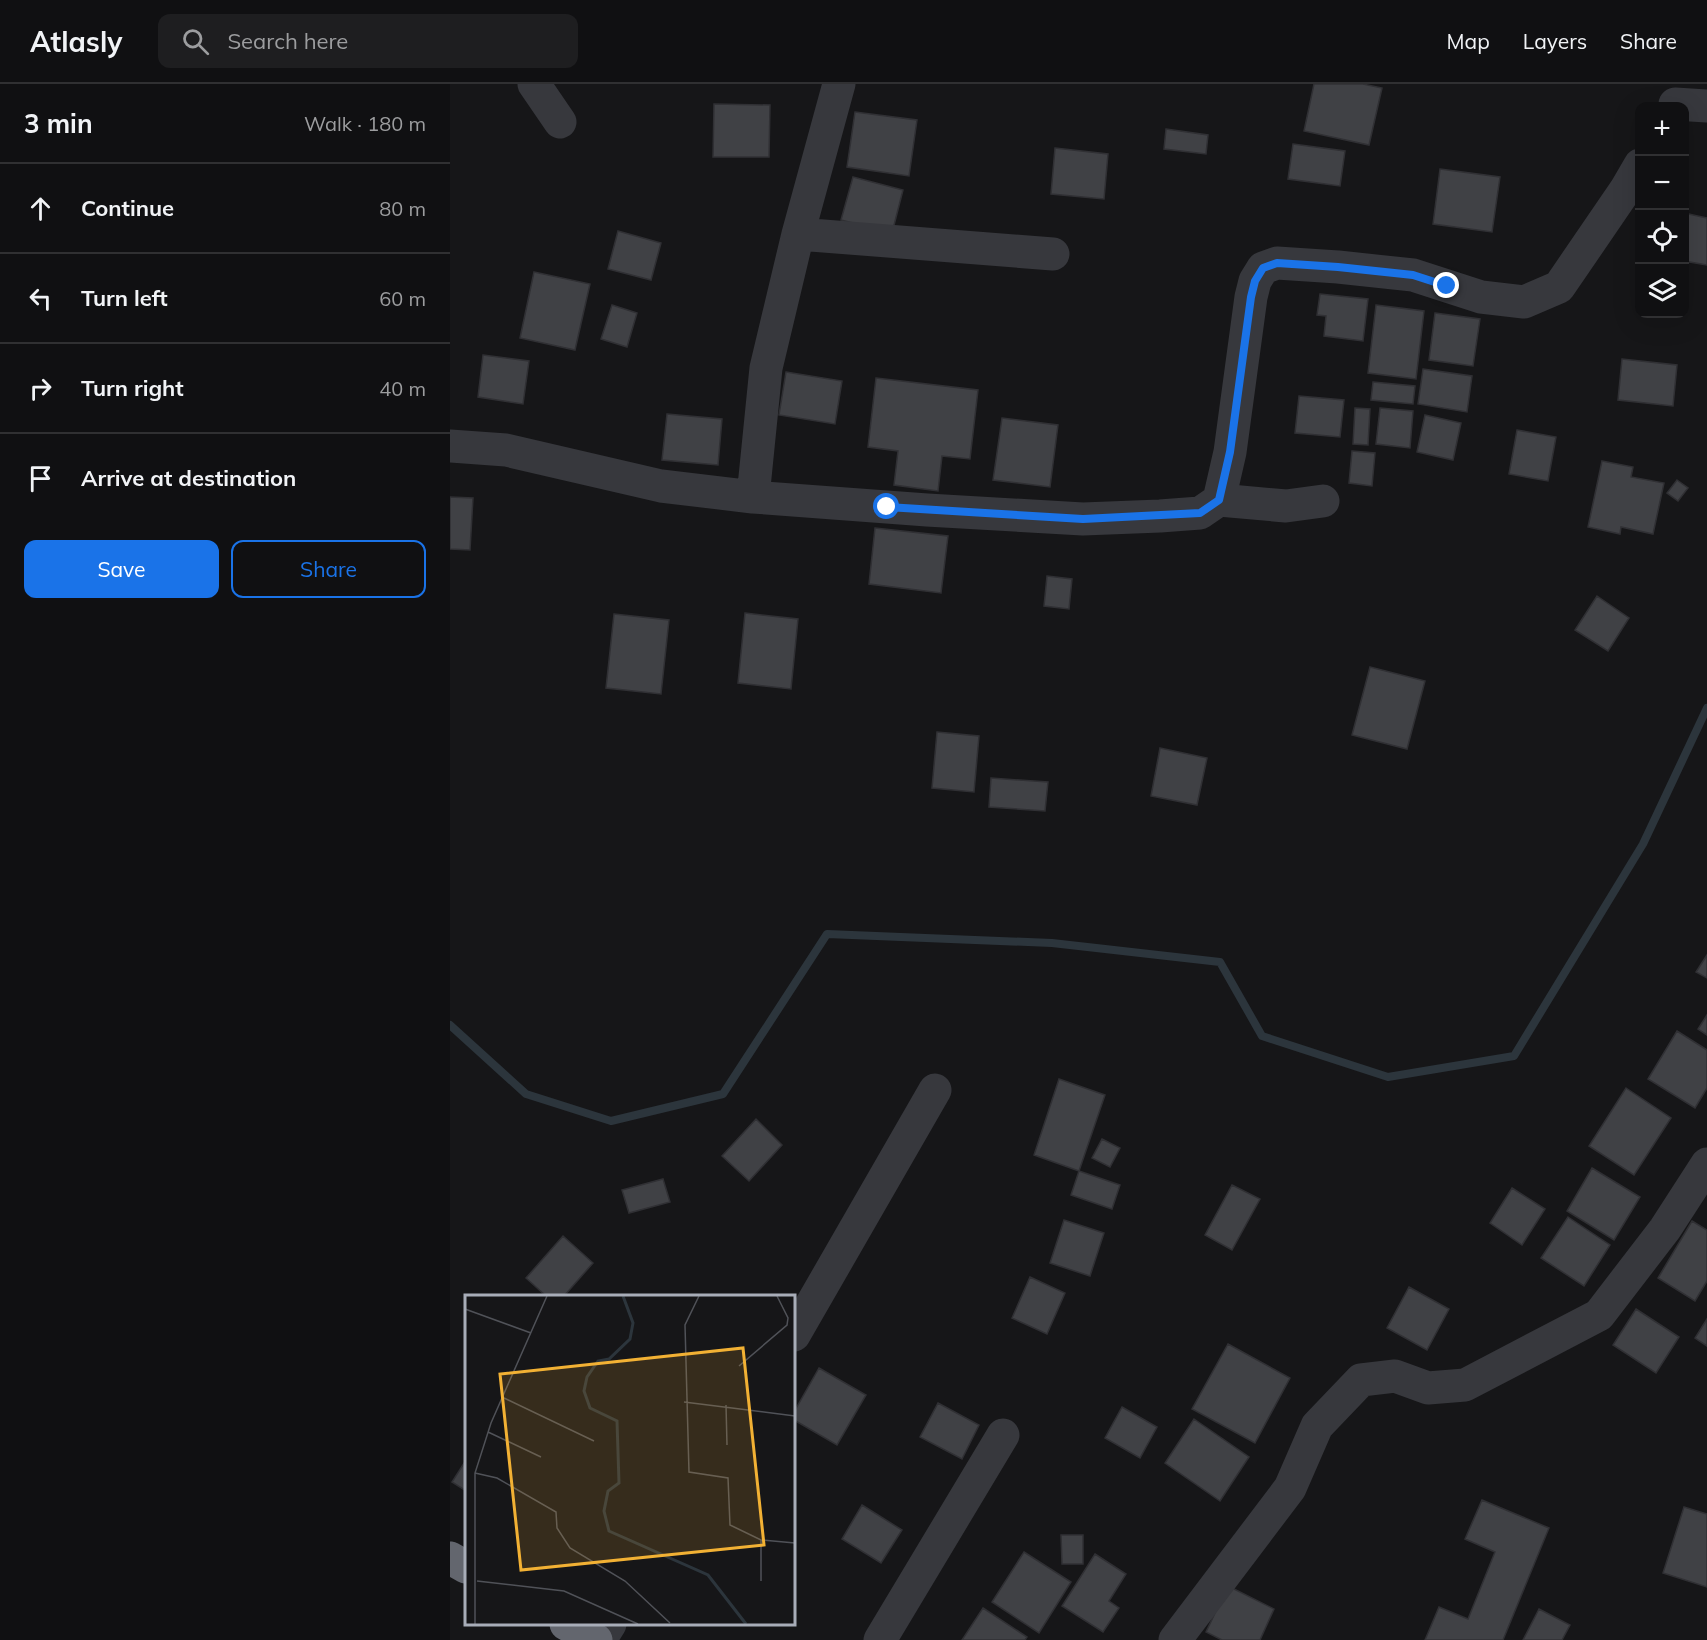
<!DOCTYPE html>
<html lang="en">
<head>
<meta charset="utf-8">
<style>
  body { margin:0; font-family:Mulish,sans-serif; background:#1e1e20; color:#f1f3f6 }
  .controls { position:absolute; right:18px; top:18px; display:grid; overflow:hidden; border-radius:12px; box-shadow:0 6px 24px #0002 }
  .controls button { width:54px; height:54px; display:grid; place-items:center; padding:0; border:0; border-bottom:2px solid #303032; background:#101012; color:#f1f3f6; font:30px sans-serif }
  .stop { position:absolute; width:18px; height:18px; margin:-14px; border:4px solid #1a73e8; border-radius:50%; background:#fff }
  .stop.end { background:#1a73e8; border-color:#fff; box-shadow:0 2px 6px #0008 }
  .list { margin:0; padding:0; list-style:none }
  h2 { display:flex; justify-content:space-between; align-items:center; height:78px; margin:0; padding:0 24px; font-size:26px }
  h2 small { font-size:20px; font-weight:400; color:#9c9d9f }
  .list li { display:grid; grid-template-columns:39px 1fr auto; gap:18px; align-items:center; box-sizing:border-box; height:90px; padding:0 24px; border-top:2px solid #303032 }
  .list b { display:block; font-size:22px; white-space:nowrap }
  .list em { font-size:20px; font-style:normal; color:#9c9d9f }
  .actions { display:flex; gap:12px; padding:18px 24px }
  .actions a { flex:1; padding:14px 0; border:2px solid #1a73e8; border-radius:12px; text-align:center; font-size:21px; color:#1a73e8 }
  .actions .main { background:#1a73e8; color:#fff }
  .icon { flex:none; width:33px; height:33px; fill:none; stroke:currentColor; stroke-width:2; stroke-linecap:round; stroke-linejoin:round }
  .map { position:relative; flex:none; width:1257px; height:1556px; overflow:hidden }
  header { display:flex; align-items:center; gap:36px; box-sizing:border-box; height:84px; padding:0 30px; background:#101012; border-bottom:2px solid #303032 }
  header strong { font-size:28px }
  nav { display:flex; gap:33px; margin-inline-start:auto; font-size:21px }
  .search { width:420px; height:54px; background:#1e1e20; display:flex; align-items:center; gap:15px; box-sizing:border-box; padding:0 21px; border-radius:12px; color:#9c9d9f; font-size:22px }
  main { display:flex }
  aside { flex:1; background:#101012 }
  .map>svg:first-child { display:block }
</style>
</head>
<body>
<header>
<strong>Atlasly</strong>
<div class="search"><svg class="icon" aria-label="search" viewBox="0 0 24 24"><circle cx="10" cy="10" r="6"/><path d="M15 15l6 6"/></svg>Search here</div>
<nav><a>Map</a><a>Layers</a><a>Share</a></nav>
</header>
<main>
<aside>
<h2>3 min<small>Walk · 180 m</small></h2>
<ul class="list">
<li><svg class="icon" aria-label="ahead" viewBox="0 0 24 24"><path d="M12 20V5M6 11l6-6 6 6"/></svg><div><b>Continue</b></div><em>80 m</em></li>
<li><svg class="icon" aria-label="left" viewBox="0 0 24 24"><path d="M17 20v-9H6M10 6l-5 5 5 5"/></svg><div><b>Turn left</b></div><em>60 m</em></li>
<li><svg class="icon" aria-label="right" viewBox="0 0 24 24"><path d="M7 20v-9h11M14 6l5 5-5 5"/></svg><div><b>Turn right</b></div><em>40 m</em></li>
<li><svg class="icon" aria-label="arrive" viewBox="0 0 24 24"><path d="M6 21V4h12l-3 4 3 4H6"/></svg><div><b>Arrive at destination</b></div></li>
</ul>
<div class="actions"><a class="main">Save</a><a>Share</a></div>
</aside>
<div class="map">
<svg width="1257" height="1556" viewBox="0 0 1257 1556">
  <rect width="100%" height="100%" fill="#161618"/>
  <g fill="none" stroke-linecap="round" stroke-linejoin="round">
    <path stroke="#2c353c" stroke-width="8" d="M 0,941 L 76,1010 L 161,1037 L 273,1010 L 377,850 L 602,859 L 770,878 L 812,952 L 938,993 L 1064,972 L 1193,760 L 1257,624"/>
  </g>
  <path fill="#404145" stroke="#303034" stroke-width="1.5" d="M 864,0 L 913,0 L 932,4 L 919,61 L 854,47 Z
    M 264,20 L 320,21 L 319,73 L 263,73 Z
    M 405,28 L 467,36 L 459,92 L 397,83 Z
    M 716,45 L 758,51 L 756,70 L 714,65 Z
    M 843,60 L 895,67 L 890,102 L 838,95 Z
    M 605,64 L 658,70 L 654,115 L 601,110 Z
    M 990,85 L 1050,93 L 1042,148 L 983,140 Z
    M 403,93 L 453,106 L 442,149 L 391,136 Z
    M 1234,129 L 1257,134 L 1257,181 L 1234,177 Z
    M 168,147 L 211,159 L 201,196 L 158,185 Z
    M 84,188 L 140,200 L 125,266 L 70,254 Z
    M 870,210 L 918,215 L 913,257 L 874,252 L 876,232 L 867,231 Z
    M 162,221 L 187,229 L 177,263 L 151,255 Z
    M 926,221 L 974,227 L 966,295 L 918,289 Z
    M 985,229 L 1030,235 L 1023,282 L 979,276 Z
    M 33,271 L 79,277 L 73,320 L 28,313 Z
    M 1172,275 L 1227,281 L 1223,322 L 1168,316 Z
    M 973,285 L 1022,292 L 1017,328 L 968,320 Z
    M 336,288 L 392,297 L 385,340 L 329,331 Z
    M 426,294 L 528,306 L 520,375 L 492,372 L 488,407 L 444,401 L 448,367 L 418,363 Z
    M 923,298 L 965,302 L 963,320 L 921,316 Z
    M 849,312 L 894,316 L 890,353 L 845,349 Z
    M 905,324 L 920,325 L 918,361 L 903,360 Z
    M 930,324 L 963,327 L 960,364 L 926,360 Z
    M 217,330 L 272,335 L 268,381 L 212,376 Z
    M 975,331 L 1011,339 L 1003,376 L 967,368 Z
    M 552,334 L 608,341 L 600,403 L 543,396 Z
    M 1067,346 L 1106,353 L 1098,397 L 1059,390 Z
    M 902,367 L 925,369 L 922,402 L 899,399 Z
    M 1152,377 L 1183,383 L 1181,393 L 1214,399 L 1203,450 L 1171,443 L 1170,450 L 1138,443 Z
    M 1227,396 L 1238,404 L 1228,417 L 1217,409 Z
    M 0,413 L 23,414 L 20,466 L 0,465 Z
    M 425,444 L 498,452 L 491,509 L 419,500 Z
    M 597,492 L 622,495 L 619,525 L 594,522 Z
    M 1147,512 L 1179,534 L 1158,567 L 1125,546 Z
    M 295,529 L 348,535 L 341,605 L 288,599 Z
    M 164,530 L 219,536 L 211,610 L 156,604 Z
    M 920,583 L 975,597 L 957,665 L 902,651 Z
    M 487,648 L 529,652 L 524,708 L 482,704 Z
    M 710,664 L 757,674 L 747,721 L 701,712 Z
    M 541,694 L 598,698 L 595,727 L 539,723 Z
    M 1257,871 L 1257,894 L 1246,888 Z
    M 1257,931 L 1257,951 L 1248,945 Z
    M 1227,947 L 1257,966 L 1257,1004 L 1245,1024 L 1198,995 Z
    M 609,995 L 655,1011 L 629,1087 L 584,1071 Z
    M 1176,1004 L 1221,1034 L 1184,1091 L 1139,1062 Z
    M 306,1035 L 332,1061 L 299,1097 L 272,1072 Z
    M 652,1055 L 670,1064 L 660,1083 L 642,1074 Z
    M 1142,1084 L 1190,1113 L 1164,1156 L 1117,1127 Z
    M 629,1087 L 670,1101 L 662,1125 L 621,1111 Z
    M 213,1095 L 220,1118 L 179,1129 L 172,1106 Z
    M 782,1101 L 810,1115 L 782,1166 L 755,1151 Z
    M 1062,1104 L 1095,1125 L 1072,1161 L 1040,1139 Z
    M 1118,1133 L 1160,1161 L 1134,1202 L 1091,1174 Z
    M 614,1136 L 654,1149 L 640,1192 L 600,1179 Z
    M 1242,1137 L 1257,1146 L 1257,1197 L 1245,1217 L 1208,1194 Z
    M 113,1152 L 143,1179 L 114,1212 L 96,1212 L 76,1194 Z
    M 580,1193 L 615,1209 L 597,1250 L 562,1234 Z
    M 959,1203 L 999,1225 L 977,1266 L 937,1244 Z
    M 1186,1225 L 1229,1253 L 1206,1289 L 1163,1261 Z
    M 1257,1235 L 1257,1262 L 1245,1254 Z
    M 778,1260 L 840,1294 L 805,1359 L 742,1325 Z
    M 369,1284 L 416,1311 L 387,1361 L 344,1336 L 344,1328 Z
    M 488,1319 L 529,1341 L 512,1375 L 470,1353 Z
    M 672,1323 L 707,1343 L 690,1374 L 655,1354 Z
    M 744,1335 L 799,1373 L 770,1417 L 715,1379 Z
    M 16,1376 L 16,1407 L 2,1398 Z
    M 1032,1416 L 1099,1444 L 1053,1556 L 975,1556 L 989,1523 L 1018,1535 L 1045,1468 L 1015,1455 Z
    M 412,1421 L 452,1446 L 431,1479 L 392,1455 Z
    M 1234,1423 L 1257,1430 L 1257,1503 L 1213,1489 Z
    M 611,1451 L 633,1451 L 633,1480 L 612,1480 Z
    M 574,1468 L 621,1498 L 589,1549 L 542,1518 Z
    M 645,1470 L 676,1490 L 659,1517 L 669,1524 L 653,1548 L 612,1522 Z
    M 778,1502 L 824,1525 L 810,1556 L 772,1556 L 756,1548 Z
    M 533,1524 L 577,1553 L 575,1556 L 512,1556 Z
    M 1089,1525 L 1120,1541 L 1112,1556 L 1073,1556 Z"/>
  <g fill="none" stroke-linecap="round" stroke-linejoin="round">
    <path stroke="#37383d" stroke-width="33" d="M 84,0 L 110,38
      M 1225,20 L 1257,22
      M 348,150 L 603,170
      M 0,362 L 56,366 L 211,402 L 303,413 L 477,426 L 633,435 L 710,432 L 750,429 L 769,416 L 780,368 L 801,213 L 805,197 L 813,184 L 827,179 L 888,183 L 963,191 L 1031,213 L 1074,218 L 1109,203 L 1176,105 L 1190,81
      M 303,413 L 316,284 L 348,150 L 389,0
      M 769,416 L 836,422 L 873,417
      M 344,1251 L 485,1006
      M 150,1556 L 160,1540
      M 430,1556 L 553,1351
      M 725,1556 L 840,1404 L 867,1342 L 911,1296 L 945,1292 L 978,1304 L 1015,1301 L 1149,1231 L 1215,1145 L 1257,1080"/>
    <path stroke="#63666e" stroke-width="33" d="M 0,1474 L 16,1483
      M 116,1540 L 146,1556"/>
  </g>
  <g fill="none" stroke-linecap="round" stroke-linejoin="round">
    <path stroke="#1a73e8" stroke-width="8" d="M 437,423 L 633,435 L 750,429 L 769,416 L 780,368 L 801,213 L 805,197 L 813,184 L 827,179 L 888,183 L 963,191 L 997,202"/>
  </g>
  <g transform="translate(15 1211)">
    <rect width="330" height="330" fill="#161618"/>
    <path fill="none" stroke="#2c353c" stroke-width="3" d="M 158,1 L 168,28 L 165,44 L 144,64 L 133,66 L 122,82 L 119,96 L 125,113 L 152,126 L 154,188 L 143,196 L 139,216 L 144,236 L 243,280 L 281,329"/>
    <path fill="none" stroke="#505258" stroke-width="1.5" d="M 234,1 L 220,30 L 224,177 L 263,183 L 265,230 L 296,245 L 330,248M 0,14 L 66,38M 274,71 L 322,30 L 323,23 L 312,1M 37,102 L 129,146M 219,107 L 330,121M 261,110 L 262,150M 23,137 L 76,162M 10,178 L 32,183 L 91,217 L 92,233 L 105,253 L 160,286 L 205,328M 296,245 L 296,286M 12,286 L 99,296 L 173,329M 10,329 L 10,178 L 26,128 L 82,1"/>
    <path fill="#f2b134" fill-opacity="0.15" stroke="#f2b134" stroke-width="3" d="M 278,53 L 299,250 L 56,275 L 35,79 Z"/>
    <rect width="330" height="330" fill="none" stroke="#a8adb8" stroke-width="3"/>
  </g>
</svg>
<div class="controls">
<button>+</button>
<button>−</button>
<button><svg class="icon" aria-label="locate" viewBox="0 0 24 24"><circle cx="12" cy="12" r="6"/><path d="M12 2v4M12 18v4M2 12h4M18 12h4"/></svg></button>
<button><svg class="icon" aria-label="layers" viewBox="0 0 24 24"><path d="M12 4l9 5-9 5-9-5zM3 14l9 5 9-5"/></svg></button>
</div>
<div class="stop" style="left:437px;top:423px"></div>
<div class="stop end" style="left:997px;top:202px"></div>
</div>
</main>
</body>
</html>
